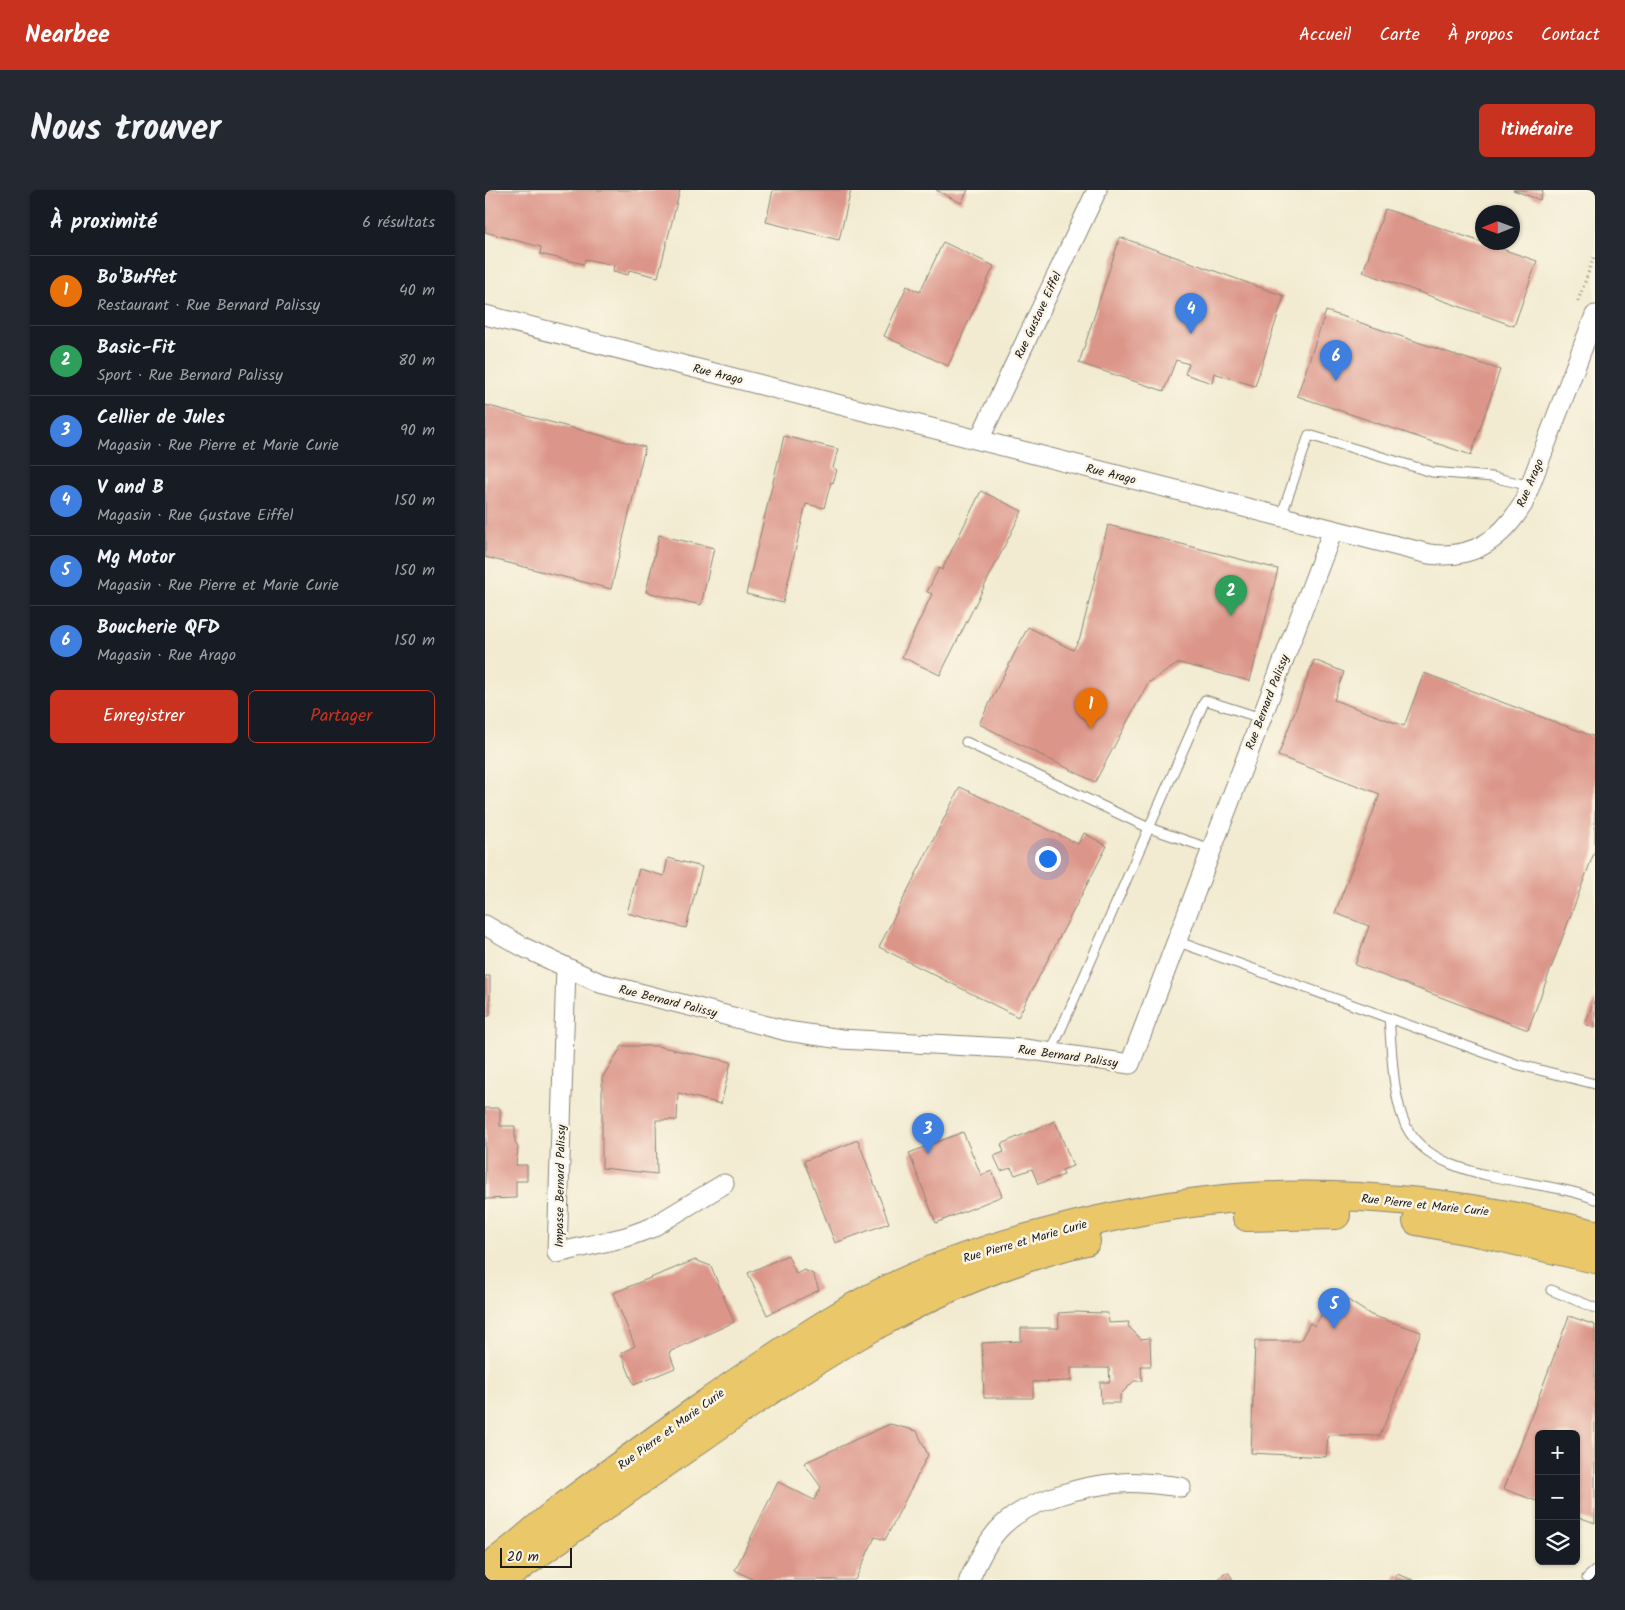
<!DOCTYPE html>
<html lang="fr">
<head>
<meta charset="utf-8">
<style>
  body { margin:0; font-family:Kalam,sans-serif; background:#242831; color:#f1f3f6 }
  .controls { position:absolute; right:15px; bottom:15px; display:grid; overflow:hidden; border-radius:8px; box-shadow:0 1px 4px #0004 }
  .controls button { width:45px; height:45px; display:grid; place-items:center; padding:0; border:0; border-bottom:1px solid #363941; background:#171b24; color:#f1f3f6; font:25px sans-serif }
  .compass { position:absolute; left:990px; top:15px; width:45px; height:45px; border-radius:50%; background:#171b24; box-shadow:0 1px 4px #0004; rotate:269deg }
  .scale { position:absolute; left:15px; bottom:12px; width:72px; box-sizing:border-box; padding-left:5px; border:2px solid #1c1c1c; border-top:0; font-size:14px; line-height:18px; white-space:nowrap; color:#1c1c1c; -webkit-text-stroke:4px #fcf5e5; paint-order:stroke }
  .you { position:absolute; left:562px; top:668px; width:18px; height:18px; margin:-12px; border:4px solid #fff; border-radius:50%; background:#1a73e8; box-shadow:0 0 0 8px #1a73e833 }
  .badge { display:grid; place-items:center; width:32px; height:32px; border-radius:50%; background:#c8321e; color:#fff; font-size:16px; font-weight:700 }
  .pin { position:absolute; translate:-50% -41px; filter:drop-shadow(0 1px 2px #0008) }
  .pin::after { content:''; position:absolute; top:26px; width:18px; height:15px; background:inherit; clip-path:polygon(0 0,100% 0,50% 100%) }
  .list { margin:0; padding:0; list-style:none }
  h2 { display:flex; justify-content:space-between; align-items:center; height:65px; margin:0; padding:0 20px; font-size:21px }
  h2 small { font-size:16px; font-weight:400; color:#9ea1a6 }
  .list li { display:grid; grid-template-columns:32px 1fr auto; gap:15px; align-items:center; box-sizing:border-box; height:70px; padding:0 20px; border-top:1px solid #363941 }
  .list b { display:block; font-size:19px; white-space:nowrap }
  .list p { margin:0; font-size:16px; white-space:nowrap; color:#9ea1a6 }
  .list em { font-size:16px; font-style:normal; color:#9ea1a6 }
  .actions { display:flex; gap:10px; padding:15px 20px }
  .actions a { flex:1; padding:11px 0; border:1px solid #c8321e; border-radius:8px; text-align:center; font-size:18px; color:#c8321e }
  .actions .main { background:#c8321e; color:#fff }
  .icon { flex:none; width:28px; height:28px; fill:none; stroke:currentColor; stroke-width:2; stroke-linecap:round; stroke-linejoin:round }
  .map { position:relative; flex:none; width:1110px; height:1390px; overflow:hidden; border-radius:8px }
  header { display:flex; align-items:center; gap:30px; box-sizing:border-box; height:70px; padding:0 25px; background:#c8321e; color:#fff }
  header strong { font-size:24px }
  nav { display:flex; gap:28px; margin-inline-start:auto; font-size:18px }
  .intro { display:flex; align-items:center; justify-content:space-between; box-sizing:border-box; height:120px; padding:0 30px }
  h1 { margin:0; font-size:35px }
  .button { padding:12px 22px; border-radius:8px; background:#c8321e; color:#fff; font-size:18px; font-weight:700 }
  main { display:flex; gap:30px; padding:0 30px }
  aside { flex:1; background:#171b24; border-radius:8px; box-shadow:0 1px 4px #0004 }
  .map>svg:first-child { display:block }
</style>
</head>
<body>
<header>
<strong>Nearbee</strong>
<nav><a>Accueil</a><a>Carte</a><a>À propos</a><a>Contact</a></nav>
</header>
<div class="intro"><h1>Nous trouver</h1><a class="button">Itinéraire</a></div>
<main>
<aside>
<h2>À proximité<small>6 résultats</small></h2>
<ul class="list">
<li><span class="badge" style="background:#e8710a">1</span><div><b>Bo'Buffet</b><p>Restaurant · Rue Bernard Palissy</p></div><em>40 m</em></li>
<li><span class="badge" style="background:#2e9e5b">2</span><div><b>Basic-Fit</b><p>Sport · Rue Bernard Palissy</p></div><em>80 m</em></li>
<li><span class="badge" style="background:#3f7fe0">3</span><div><b>Cellier de Jules</b><p>Magasin · Rue Pierre et Marie Curie</p></div><em>90 m</em></li>
<li><span class="badge" style="background:#3f7fe0">4</span><div><b>V and B</b><p>Magasin · Rue Gustave Eiffel</p></div><em>150 m</em></li>
<li><span class="badge" style="background:#3f7fe0">5</span><div><b>Mg Motor</b><p>Magasin · Rue Pierre et Marie Curie</p></div><em>150 m</em></li>
<li><span class="badge" style="background:#3f7fe0">6</span><div><b>Boucherie QFD</b><p>Magasin · Rue Arago</p></div><em>150 m</em></li>
</ul>
<div class="actions"><a class="main">Enregistrer</a><a>Partager</a></div>
</aside>
<div class="map">
<svg width="1110" height="1390" viewBox="0 0 1110 1390">
  <rect width="100%" height="100%" fill="#fcf5e5"/>
  <filter id="ink" filterUnits="userSpaceOnUse"><feTurbulence type="fractalNoise" baseFrequency=".02" numOctaves="2"/><feDisplacementMap in="SourceGraphic" scale="10" xChannelSelector="R" yChannelSelector="G"/><feConvolveMatrix kernelMatrix="1 2 1 2 8 2 1 2 1" color-interpolation-filters="sRGB"/></filter>
  <filter id="wash" filterUnits="userSpaceOnUse"><feTurbulence type="fractalNoise" baseFrequency=".0096" numOctaves="4" result="noise"/><feDisplacementMap in="SourceGraphic" scale="20" xChannelSelector="R" yChannelSelector="G"/><feGaussianBlur stdDeviation="1.12" result="paint"/><feColorMatrix in="noise" values="0 0 0 0 0 0 0 0 0 0 0 0 0 0 0 0 0 1.4 0 .05"/><feComposite in="paint" operator="in"/></filter>
  <g filter="url(#wash)">
    <rect width="100%" height="100%" fill="#f2ebd1"/>
    <g id="blocks">
      <path fill="#dc9589" d="M 0,0 L 195,0 L 173,87 L 144,80 L 143,85 L 128,81 L 129,75 L 100,69 L 99,74 L 55,64 L 56,57 L 0,42 Z
        M 288,0 L 366,0 L 354,50 L 281,32 Z
        M 451,0 L 483,0 L 476,13 Z
        M 1028,0 L 1058,0 L 1055,10 Z
        M 900,19 L 1052,71 L 1029,136 L 878,82 Z
        M 635,47 L 799,106 L 770,196 L 729,183 L 727,193 L 700,184 L 704,174 L 691,170 L 679,201 L 594,173 Z
        M 458,52 L 509,76 L 463,176 L 399,146 L 422,96 L 435,102 Z
        M 841,121 L 1015,180 L 986,265 L 812,206 Z
        M 0,215 L 160,257 L 126,399 L 0,367 Z
        M 299,246 L 353,259 L 348,278 L 352,280 L 348,293 L 346,292 L 339,318 L 321,314 L 298,413 L 261,404 Z
        M 496,301 L 537,321 L 455,485 L 417,467 L 447,404 L 442,402 L 454,378 L 457,380 Z
        M 623,335 L 793,379 L 765,491 L 694,473 L 663,493 L 610,592 L 494,534 L 543,437 L 588,460 L 595,448 Z
        M 174,345 L 229,358 L 216,415 L 161,402 Z
        M 829,470 L 859,482 L 849,510 L 919,536 L 939,483 L 1110,547 L 1110,660 L 1043,840 L 870,775 L 884,736 L 850,723 L 895,604 L 793,566 Z
        M 475,597 L 593,654 L 599,643 L 622,656 L 533,827 L 394,757 Z
        M 183,668 L 217,677 L 201,738 L 142,723 L 154,679 L 179,686 Z
        M 0,786 L 5,786 L 5,826 L 0,826 Z
        M 1110,809 L 1110,838 L 1100,834 Z
        M 137,856 L 172,856 L 246,872 L 236,914 L 193,903 L 192,930 L 171,930 L 172,984 L 117,978 L 117,888 Z
        M 0,918 L 15,918 L 15,936 L 30,936 L 30,951 L 33,958 L 31,975 L 42,975 L 42,991 L 31,991 L 31,1008 L 0,1009 Z
        M 570,931 L 588,976 L 577,980 L 579,985 L 553,994 L 547,979 L 530,985 L 526,978 L 516,981 L 509,966 L 519,962 L 516,954 Z
        M 478,942 L 496,985 L 507,981 L 517,1006 L 451,1033 L 424,963 Z
        M 373,950 L 404,1033 L 350,1053 L 319,971 Z
        M 303,1065 L 311,1084 L 319,1080 L 328,1084 L 334,1100 L 282,1125 L 263,1083 Z
        M 210,1070 L 226,1076 L 249,1132 L 184,1162 L 190,1178 L 149,1195 L 136,1163 L 150,1156 L 128,1103 Z
        M 855,1105 L 886,1125 L 936,1142 L 895,1246 L 843,1245 L 841,1267 L 766,1263 L 770,1151 L 815,1151 L 825,1133 L 830,1136 L 839,1120 L 845,1122 Z
        M 587,1122 L 623,1123 L 624,1133 L 644,1132 L 643,1136 L 656,1149 L 665,1148 L 666,1176 L 656,1176 L 657,1191 L 649,1191 L 635,1205 L 635,1213 L 616,1213 L 615,1192 L 625,1192 L 624,1178 L 586,1178 L 586,1191 L 548,1192 L 548,1208 L 499,1208 L 497,1153 L 536,1151 L 536,1138 L 574,1138 L 573,1123 Z
        M 1084,1126 L 1110,1135 L 1110,1333 L 1091,1326 L 1091,1244 L 1054,1244 L 1054,1312 L 1019,1299 Z
        M 405,1234 L 432,1241 L 443,1265 L 400,1350 L 390,1347 L 370,1390 L 269,1390 L 250,1380 L 293,1292 L 329,1310 L 336,1297 L 319,1273 Z
        M 739,1383 L 744,1383 L 748,1390 L 733,1390 Z
        M 912,1384 L 928,1390 L 910,1390 Z"/>
    </g>
  </g>
  <g filter="url(#ink)">
    <use href="#blocks" fill-opacity="0" stroke="#878476" stroke-width="1"/>
    <g fill="none" stroke-linecap="round" stroke-linejoin="round">
      <defs>
        <path id="service" d="M 796,327 L 824,245 L 947,282 L 1007,287 L 1046,296
          M 481,552 L 664,638 L 726,659
          M 691,751 L 1031,874 L 1110,894
          M 904,828 C 907,861 907,898 918,929 C 941,995 1055,986 1110,1009
          M 566,862 L 720,510 L 776,528
          M 1066,1100 L 1110,1118
          M 1102,1388 L 1110,1381"/>
        <path id="minor" d="M 0,125 L 944,364 C 987,370 1016,350 1038,314 L 1110,125
          M 494,250 L 612,0
          M 0,735 L 38,757 L 115,793 L 302,841 L 356,849 L 540,859 L 645,874 L 848,340
          M 81,778 L 72,1063 L 141,1047 L 166,1038 L 239,994
          M 484,1390 C 494,1370 502,1350 518,1335 C 544,1310 600,1295 635,1293 C 656,1291 676,1295 696,1297"/>
        <path id="primary" d="M 762,1027 L 851,1025
          M 932,1031 L 996,1043 L 1110,1069
          M 0,1379 C 29,1361 53,1335 81,1315 C 168,1251 255,1187 347,1130 C 412,1089 487,1062 561,1043 C 614,1029 668,1017 722,1011 C 851,996 985,1013 1110,1044
          M 16,1390 C 79,1345 143,1299 207,1254 C 329,1168 453,1086 601,1051"/>
      </defs>
      <use href="#service" stroke="#878476" stroke-width="11"/>
      <use href="#minor" stroke="#878476" stroke-width="21"/>
      <use href="#primary" stroke="#878476" stroke-width="30"/>
      <path stroke="#878476" stroke-width="3" stroke-dasharray="1 4" stroke-linecap="butt" d="M 1093,111 L 1110,64"/>
      <use href="#service" stroke="#fff" stroke-width="9"/>
      <use href="#minor" stroke="#fff" stroke-width="19"/>
      <use href="#primary" stroke="#eac769" stroke-width="28"/>
    </g>
  </g>
  <g text-anchor="middle" stroke-width="5" stroke-linejoin="round" paint-order="stroke">
    <g font-size="12" fill="#1c1c1c" stroke="#fcf5e5">
      <text transform="translate(553 125) rotate(-65)" y="4">Rue Gustave Eiffel</text>
      <text transform="translate(233 184) rotate(14)" y="4">Rue Arago</text>
      <text transform="translate(626 284) rotate(14)" y="4">Rue Arago</text>
      <text transform="translate(1045 293) rotate(-67)" y="4">Rue Arago</text>
      <text transform="translate(782 512) rotate(-69)" y="4">Rue Bernard Palissy</text>
      <text transform="translate(183 811) rotate(14)" y="4">Rue Bernard Palissy</text>
      <text transform="translate(583 866) rotate(8)" y="4">Rue Bernard Palissy</text>
      <text transform="translate(75 996) rotate(-89)" y="4">Impasse Bernard Palissy</text>
      <text transform="translate(940 1015) rotate(6)" y="4">Rue Pierre et Marie Curie</text>
      <text transform="translate(540 1051) rotate(-16)" y="4">Rue Pierre et Marie Curie</text>
      <text transform="translate(186 1239) rotate(-36)" y="4">Rue Pierre et Marie Curie</text>
    </g>
  </g>
</svg>
<div class="controls">
<button>+</button>
<button>−</button>
<button><svg class="icon" aria-label="layers" viewBox="0 0 24 24"><path d="M12 4l9 5-9 5-9-5zM3 14l9 5 9-5"/></svg></button>
</div>
<svg class="compass" viewBox="-18 -18 36 36"><path d="M0-13l5 13h-10z" fill="#e53935"/><path d="M0 13l5-13h-10z" fill="#9ea1a6"/></svg>
<div class="scale">20 m</div>
<div class="you"></div>
<div class="pin badge" style="left:606px;top:539px;background:#e8710a">1</div>
<div class="pin badge" style="left:746px;top:426px;background:#2e9e5b">2</div>
<div class="pin badge" style="left:443px;top:964px;background:#3f7fe0">3</div>
<div class="pin badge" style="left:706px;top:144px;background:#3f7fe0">4</div>
<div class="pin badge" style="left:849px;top:1139px;background:#3f7fe0">5</div>
<div class="pin badge" style="left:851px;top:191px;background:#3f7fe0">6</div>
</div>
</main>
</body>
</html>
